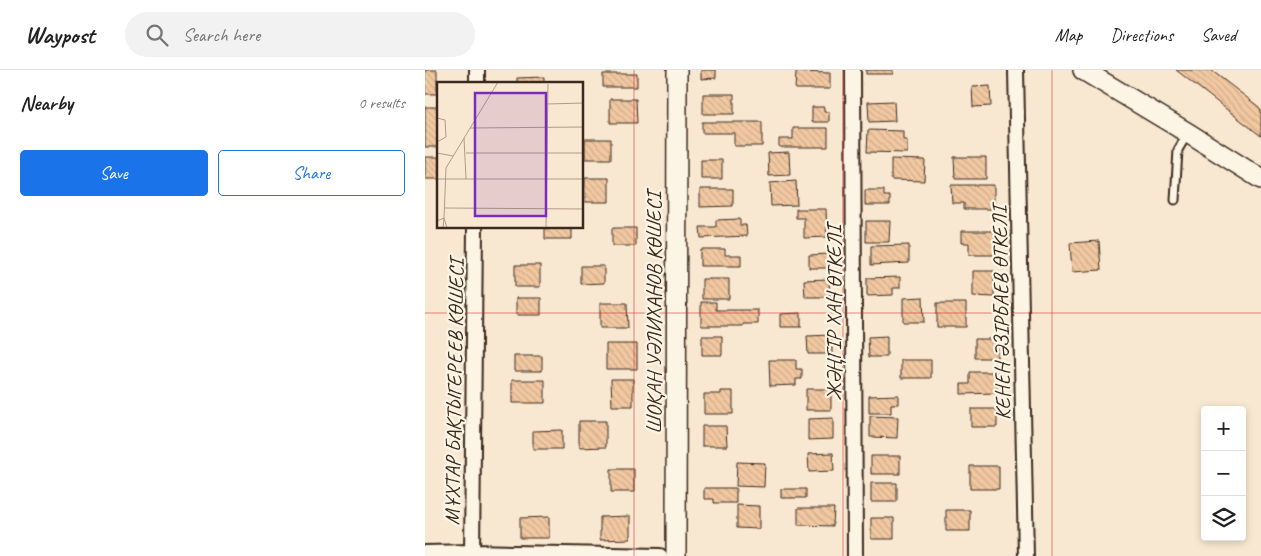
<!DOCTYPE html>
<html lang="en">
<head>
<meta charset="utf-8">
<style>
  body { margin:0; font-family:Caveat,sans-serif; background:#f2f2f2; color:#222 }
  .controls { position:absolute; right:15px; bottom:15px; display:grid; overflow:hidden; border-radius:5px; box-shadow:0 2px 8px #0003 }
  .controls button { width:45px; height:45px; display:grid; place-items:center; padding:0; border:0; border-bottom:1px solid #e0e0e0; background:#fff; color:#222; font:25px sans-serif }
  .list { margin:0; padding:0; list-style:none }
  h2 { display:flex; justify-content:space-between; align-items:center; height:65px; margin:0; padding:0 20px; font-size:21px }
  h2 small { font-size:16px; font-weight:400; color:#767676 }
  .actions { display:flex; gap:10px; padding:15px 20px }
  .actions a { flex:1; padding:11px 0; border:1px solid #1a73e8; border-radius:5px; text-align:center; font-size:18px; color:#1a73e8 }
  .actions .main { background:#1a73e8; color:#fff }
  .icon { flex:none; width:28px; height:28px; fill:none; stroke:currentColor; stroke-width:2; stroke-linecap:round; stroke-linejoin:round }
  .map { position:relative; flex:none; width:836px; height:486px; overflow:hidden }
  header { display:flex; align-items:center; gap:30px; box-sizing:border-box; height:70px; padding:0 25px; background:#fff; border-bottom:1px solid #e0e0e0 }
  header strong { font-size:24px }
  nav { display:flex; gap:28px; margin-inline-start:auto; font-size:18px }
  .search { width:350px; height:45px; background:#f2f2f2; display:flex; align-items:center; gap:12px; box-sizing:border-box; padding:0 18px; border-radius:28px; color:#767676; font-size:19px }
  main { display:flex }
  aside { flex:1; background:#fff }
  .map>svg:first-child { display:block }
  .building { fill:url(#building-back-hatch); stroke:#3b2a1e }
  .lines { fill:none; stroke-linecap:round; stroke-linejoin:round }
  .lane-casing { stroke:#3b2a1e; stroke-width:11 }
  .street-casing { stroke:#3b2a1e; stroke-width:18 }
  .secondary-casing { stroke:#3b2a1e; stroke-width:22 }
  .lane { stroke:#fcf5e5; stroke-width:7 }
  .street { stroke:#fcf5e5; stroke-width:14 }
  .secondary { stroke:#fcf5e5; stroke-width:19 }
  .grid { fill:none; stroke:#d62828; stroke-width:1; stroke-opacity:0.55 }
  .labels { text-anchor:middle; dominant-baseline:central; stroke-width:4.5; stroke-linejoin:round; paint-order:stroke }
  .street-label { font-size:21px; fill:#3b2a1e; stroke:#fcf5e5 }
  .inset-road { fill:none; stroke:#ad9c89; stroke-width:1 }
  .view { fill:#7b2cbf; fill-opacity:0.15; stroke:#7b2cbf; stroke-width:2.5 }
  .inset-edge { fill:none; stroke:#3b2a1e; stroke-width:2.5 }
</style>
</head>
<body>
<header>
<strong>Waypost</strong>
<div class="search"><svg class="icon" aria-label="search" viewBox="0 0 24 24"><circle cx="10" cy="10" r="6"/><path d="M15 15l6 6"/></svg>Search here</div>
<nav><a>Map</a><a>Directions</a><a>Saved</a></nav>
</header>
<main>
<aside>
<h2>Nearby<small>0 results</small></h2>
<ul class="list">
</ul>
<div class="actions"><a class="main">Save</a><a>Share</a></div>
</aside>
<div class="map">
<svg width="836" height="486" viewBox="0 0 836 486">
  <defs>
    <pattern id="building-back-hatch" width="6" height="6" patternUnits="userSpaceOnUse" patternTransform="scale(1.25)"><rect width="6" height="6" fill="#f1c8a1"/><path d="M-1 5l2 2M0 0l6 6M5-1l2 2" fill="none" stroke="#d0ac8a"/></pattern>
  </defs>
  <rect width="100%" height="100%" fill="#f9e8d1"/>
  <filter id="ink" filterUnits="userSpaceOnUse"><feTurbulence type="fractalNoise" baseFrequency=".02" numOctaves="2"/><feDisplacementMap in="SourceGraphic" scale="10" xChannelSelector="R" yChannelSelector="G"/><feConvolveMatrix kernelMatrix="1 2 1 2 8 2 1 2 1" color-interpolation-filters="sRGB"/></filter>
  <g filter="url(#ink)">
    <!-- building -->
    <path class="building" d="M0,0h12v24h-12z
      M276,0h15v8l-15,1z
      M441,0h27v4h-27z
      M751,0h35l48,37 2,3v26z
      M371,2l34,1v16h-35z
      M178,4h34v13h-34z
      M119,7v7h-27v-6z
      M565,16l1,20 -18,1 -1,-20z
      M278,24h31v20h-31z
      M185,29h26l1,24h-27z
      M469,31l1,20 -26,1 -1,-20z
      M0,37h13l1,40h-14z
      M387,37h12v5h5v10h-17z
      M277,52h60v24h-28v-13h-32z
      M368,58h35v19h-49v-8h14z
      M443,60l35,1v9h4v13l-40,-1z
      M160,69h26v20h-26z
      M364,82l1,23 -21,1 -1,-23z
      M0,87h14v22h-14z
      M529,87h32v22h-31z
      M466,89l34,1 -1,21 -33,-1z
      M276,90h21v19h-21z
      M160,108h24v24h-24z
      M371,111l1,24 -26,1 -1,-23z
      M526,115h43v24h-30v-6h-12z
      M275,119h33v17l-33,1z
      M440,120h19v6h6v9h-25z
      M371,139h30l1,28 -23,1v-20h-8z
      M315,149v6h6l1,11 -46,2 -1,-11h16v-7z
      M441,151h24l-1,21h-23z
      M120,158h27v11h-27z
      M187,158h24v18h-24z
      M536,161h34v24h-26v-12h-8z
      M674,171l2,29 -29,2 -2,-29z
      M484,175v18l-38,2v-19z
      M275,179h25v6h16v11h-41z
      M403,184v14h-19v-13z
      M90,195h25v22h-25z
      M156,196h23v17l-23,1z
      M548,201h21v26l-21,-1z
      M475,207v11h-7v7l-26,1v-18z
      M277,209h27v20h-27z
      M404,209l1,18h-25l-1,-17z
      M498,227l1,25h-21v-24z
      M91,228h25v17h-25z
      M276,232h15v8h42v14h-15v2h-42z
      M175,233h27l1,25h-28z
      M512,233h29v24h-29z
      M376,243v14h-21v-13z
      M407,265v19h-24l-1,-18z
      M277,266h20v19h-20z
      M462,266v21h-18l-1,-20z
      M550,269h22v19h-22z
      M181,274h31v25h-31z
      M89,286h28v15h-28z
      M344,290h27v9h6v10h-6v6l-26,1z
      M476,290h30v18h-30z
      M545,302h27v21l-36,1v-10h9z
      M186,309h22v27h-21z
      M87,310h33v23h-33z
      M381,319h25v21h-25z
      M296,321h12v23h-29v-20h17z
      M473,325v9h-7v9h-22v-17z
      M546,339h26v18h-26z
      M445,346l28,1 -1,21 -27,-1z
      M408,348v21l-25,1v-21z
      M154,351h27v26l-27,1z
      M277,356h24l1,20h-25z
      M137,360v19h-29v-18z
      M408,383l1,18 -25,1 -1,-18z
      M446,386h29v18h-29z
      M312,392l28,1 -1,24 -28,-1z
      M545,396h29v23h-29z
      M186,399h23v23h-23z
      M446,413h26v19h-26z
      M279,418h32v15h-22v-4h-10z
      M356,419h25v9h-25z
      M312,435l22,1v23l-22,-1z
      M373,438h36l-1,18 -35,-1z
      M521,440h24v21h-24z
      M205,446v23l-30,1v-23z
      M124,447v21h-29v-20z
      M446,448h23v21h-23z"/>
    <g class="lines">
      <defs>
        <path id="lane" d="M750,130l3,-50 10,-17"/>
        <path id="street" d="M428,0l2,486
          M591,0l10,486
          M52,14v-14
          M0,483l47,-1 188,4
          M47,486l3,-328"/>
        <path id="secondary" d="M658,0l105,63 73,46
          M251,486l1,-486"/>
      </defs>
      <!-- lane casing -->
      <use href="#lane" class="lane-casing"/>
      <!-- street casing -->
      <use href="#street" class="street-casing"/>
      <!-- secondary casing -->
      <use href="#secondary" class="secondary-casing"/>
      <!-- lane -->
      <use href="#lane" class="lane"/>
      <!-- street -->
      <use href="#street" class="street"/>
      <!-- secondary -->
      <use href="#secondary" class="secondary"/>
    </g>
  </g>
  <!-- grid -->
  <path class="grid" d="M209,0v486M418,0v486M627,0v486M0,243h836"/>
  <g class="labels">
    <!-- street labels -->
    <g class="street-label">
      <text transform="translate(229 243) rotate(-90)">ШОҚАН УӘЛИХАНОВ КӨШЕСІ</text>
      <text transform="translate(409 243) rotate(-90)">ЖӘҢГІР ХАН ӨТКЕЛІ</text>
      <text transform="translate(576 243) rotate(-91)">КЕНЕН ӘЗІРБАЕВ ӨТКЕЛІ</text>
      <text transform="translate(29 322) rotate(-89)">МҰХТАР БАҚТЫГЕРЕЕВ КӨШЕСІ</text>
    </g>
  </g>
  <!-- overview -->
  <g transform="translate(12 12)">
    <rect width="146" height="146" fill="#f9e8d1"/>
    <path class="inset-road" d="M110,22l37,-1M0,36l8,2 1,17 -9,5M33,46l114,-1M27,56l2,41M0,71l16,3M29,71h118M0,97h147M8,126l139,1M0,139l7,-3 -1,10M10,146l-3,-10 2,-50 52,-86M109,146l2,-144"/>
    <path class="view" d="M38,11h71v123h-71z"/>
    <rect width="146" height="146" class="inset-edge"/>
  </g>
</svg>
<div class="controls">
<button>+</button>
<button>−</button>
<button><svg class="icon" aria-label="layers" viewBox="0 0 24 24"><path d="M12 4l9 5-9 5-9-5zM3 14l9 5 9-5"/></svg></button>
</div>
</div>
</main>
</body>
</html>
